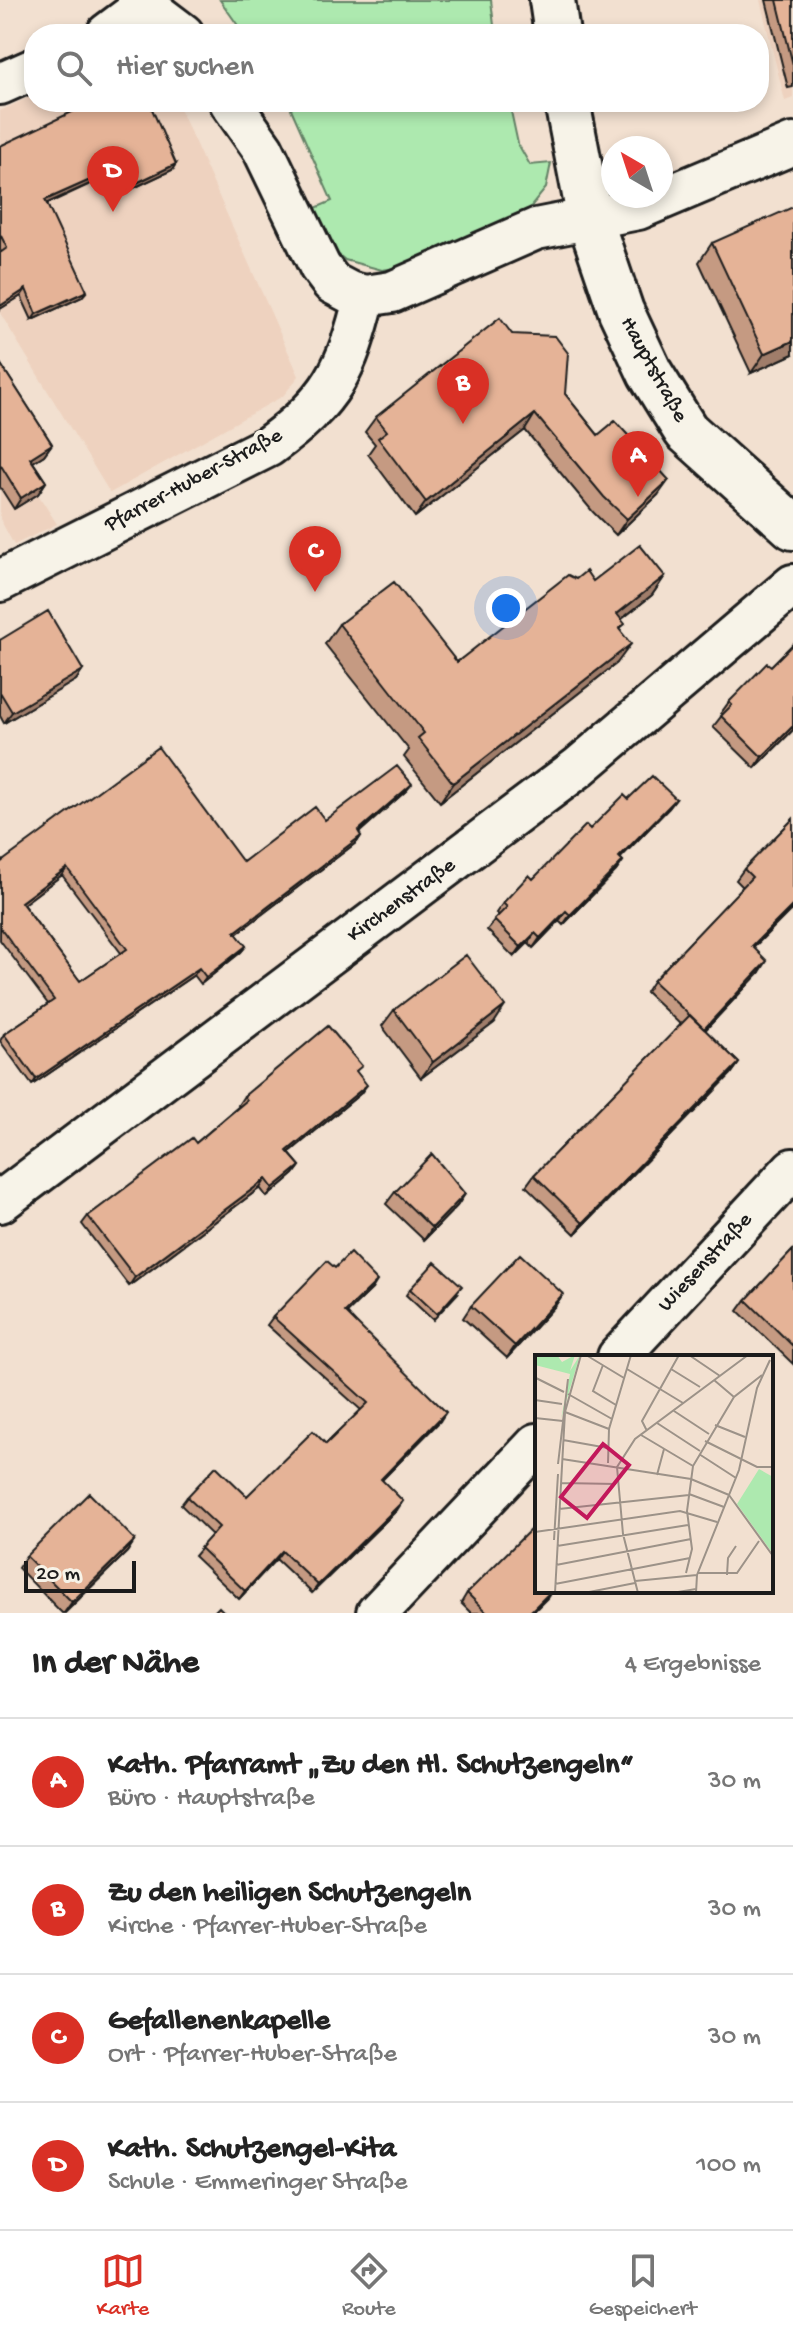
<!DOCTYPE html>
<html lang="de">
<head>
<meta charset="utf-8">
<style>
  body { margin:0; font-family:"Gochi Hand",sans-serif; background:#f6f6f6; color:#222 }
  .compass { position:absolute; left:601px; top:136px; width:72px; height:72px; border-radius:50%; background:#fff; box-shadow:0 4px 12px #0003; rotate:321deg }
  .scale { position:absolute; left:24px; bottom:20px; width:112px; box-sizing:border-box; padding-left:8px; border:4px solid #1c1c1c; border-top:0; font-size:22px; line-height:28px; white-space:nowrap; color:#1c1c1c; -webkit-text-stroke:6px #f7f3e8; paint-order:stroke }
  .you { position:absolute; left:506px; top:608px; width:28px; height:28px; margin:-20px; border:6px solid #fff; border-radius:50%; background:#1a73e8; box-shadow:0 0 0 12px #1a73e833 }
  .badge { display:grid; place-items:center; width:52px; height:52px; border-radius:50%; background:#d93025; color:#fff; font-size:26px; font-weight:700 }
  .pin { position:absolute; translate:-50% -66px; filter:drop-shadow(0 2px 4px #0008) }
  .pin::after { content:''; position:absolute; top:42px; width:28px; height:24px; background:inherit; clip-path:polygon(0 0,100% 0,50% 100%) }
  .list { margin:0; padding:0; list-style:none }
  h2 { display:flex; justify-content:space-between; align-items:center; height:104px; margin:0; padding:0 32px; font-size:34px }
  h2 small { font-size:26px; font-weight:400; color:#767676 }
  .list li { display:grid; grid-template-columns:52px 1fr auto; gap:24px; align-items:center; box-sizing:border-box; height:128px; padding:0 32px; border-top:2px solid #e0e0e0 }
  .list b { display:block; font-size:30px; white-space:nowrap }
  .list p { margin:0; font-size:26px; white-space:nowrap; color:#767676 }
  .list em { font-size:26px; font-style:normal; color:#767676 }
  .icon { flex:none; width:44px; height:44px; fill:none; stroke:currentColor; stroke-width:2; stroke-linecap:round; stroke-linejoin:round }
  .map { position:relative; flex:none; width:793px; height:1613px; overflow:hidden }
  .search { position:absolute; background:#fff; box-shadow:0 4px 12px #0003; left:24px; right:24px; top:24px; height:88px; display:flex; align-items:center; gap:20px; box-sizing:border-box; padding:0 28px; border-radius:32px; color:#767676; font-size:30px }
  .sheet { height:616px; background:#fff }
  nav { display:flex; justify-content:space-around; align-items:center; box-sizing:border-box; height:112px; border-top:2px solid #e0e0e0; background:#fff; font-size:22px; color:#767676 }
  nav a { display:grid; justify-items:center; gap:4px }
  nav .on { color:#d93025 }
  .map>svg:first-child { display:block }
  .built { fill:#eed2bf }
  .green { fill:#ade9af; stroke:#648266; stroke-width:2 }
  .lines { fill:none; stroke-linecap:round; stroke-linejoin:round }
  .street-casing { stroke:#1c1c1c; stroke-width:46 }
  .secondary-casing { stroke:#1c1c1c; stroke-width:50 }
  .street { stroke:#f7f3e8; stroke-width:40 }
  .secondary { stroke:#f7f3e8; stroke-width:44 }
  .wall { fill:#c59a82; stroke:#1c1c1c; stroke-width:2; fill-rule:evenodd }
  .shaded-wall { fill:#a07d6a; stroke:#1c1c1c; stroke-width:2 }
  .building { fill:#e5b397; stroke:#1c1c1c; stroke-width:2; fill-rule:evenodd }
  .labels { text-anchor:middle; dominant-baseline:central; stroke-width:8; stroke-linejoin:round; paint-order:stroke }
  .street-label { font-size:22px; fill:#1c1c1c; stroke:#f7f3e8 }
  .inset-road { fill:none; stroke:#9c9288; stroke-width:2 }
  .view { fill:#c2185b; fill-opacity:0.15; stroke:#c2185b; stroke-width:4 }
  .inset-edge { fill:none; stroke:#1c1c1c; stroke-width:4 }
</style>
</head>
<body>
<div class="map">
<svg width="793" height="1613" viewBox="0 0 793 1613">
  <rect width="100%" height="100%" fill="#f2e0d0"/>
  <filter id="ink" filterUnits="userSpaceOnUse"><feTurbulence type="fractalNoise" baseFrequency=".0125" numOctaves="2"/><feDisplacementMap in="SourceGraphic" scale="16" xChannelSelector="R" yChannelSelector="G"/><feConvolveMatrix kernelMatrix="1 2 1 2 8 2 1 2 1" color-interpolation-filters="sRGB"/></filter>
  <g filter="url(#ink)">
    <!-- built -->
    <path class="built" d="M760,0h33v98l-8,3z
      M34,95v7h143l122,274 -16,20 -173,97 -110,-180v-202z
      M23,471l34,53 -43,21 -14,-26v-33z"/>
    <!-- green -->
    <path class="green" d="M220,0h271l4,34h-251z
      M288,102h221l9,42 12,21 21,-2 -5,25 -17,21 -126,58 -21,3 -37,-10 -11,-9 -23,-41 21,-9z"/>
    <g class="lines">
      <defs>
        <path id="street" d="M138,0l45,34
          M107,34l36,-27
          M0,84l34,-15
          M230,102l33,47 57,118 12,16 17,9 16,4 27,-4 144,-63 102,-20 155,-65
          M0,581l269,-135c64,-47 77,-74 96,-150
          M0,1202l579,-435 214,-182
          M618,1357l175,-188
          M377,1613l160,-169"/>
        <path id="secondary" d="M552,0l5,34
          M567,102l23,118 31,91 29,62 36,58 107,96"/>
      </defs>
      <!-- street casing -->
      <use href="#street" class="street-casing"/>
      <!-- secondary casing -->
      <use href="#secondary" class="secondary-casing"/>
      <!-- street -->
      <use href="#street" class="street"/>
      <!-- secondary -->
      <use href="#secondary" class="secondary"/>
    </g>
    <!-- wall -->
    <path class="wall" d="M766,0h27v87l-5,1z
      M0,146l172,24 -49,23 -9,-20 -67,31 35,93 -50,23 -11,-24 -21,13v-56l1,-1 -1,-2z
      M712,243l81,111 -42,19 -52,-111z
      M512,334l53,60 33,41 60,60 -42,40 -23,-23 -68,-82 -110,87 -47,-63 7,-10 -10,-12 11,-15z
      M0,363l52,81 -8,11 -11,7 13,20 -8,12 -24,15 -14,-22z
      M665,576l-13,19 -30,24 -5,44 -177,139 -36,-45 5,-7 -84,-106 14,-20 118,38 119,-83 17,2z
      M0,640l83,30 -7,10 -72,43 -4,-7z
      M793,644v86l-38,38 -42,-41 10,-13 -2,-1 8,-11 42,-36z
      M407,790l-48,43 2,3 -4,6 -121,92 10,12 -5,6 -40,32 -7,-9 -162,110 -32,-44 4,-7 44,-30 -48,-64v-77l243,-1 82,-42zM62,875l59,78 -41,28 -57,-77z
      M628,799h48l-7,9 -49,50 3,3 -7,10 -53,54 -4,-4 -26,27 -5,-5 -14,14 -27,-27 12,-15 -3,-2 7,-10 30,-24 57,-50z
      M793,819v93l-2,-2 -38,38 7,24 -55,58 34,33 -8,11 -156,160 -49,-48 8,-11 147,-150 -35,-33 7,-11 90,-94 -7,-7 8,-11z
      M394,1010l100,13 -73,55 -39,-52z
      M357,1073l4,20 -72,60 11,13 -6,8 -27,23 -7,-9 -131,98 -47,-62 6,-8 108,-73 43,-37 -1,-1 6,-9z
      M395,1192l70,2 -8,12 -33,34 -38,-36z
      M793,1250v114l-55,-53 8,-11z
      M335,1268l37,21 -25,24 93,108 -58,59 15,30 -85,83 -36,-34 -37,40 -45,-43 18,-21 -31,-30 6,-8 60,-1 79,-52 35,-34 -94,-85 6,-8z
      M410,1289l48,4 -25,27 -27,-25z
      M563,1294l-8,12 -48,52 -44,-40 8,-12z
      M135,1540l-8,12 -62,61h-3l-44,-45 8,-12z
      M537,1591l10,7 -15,15h-61l-10,-10 6,-10z"/>
    <!-- shaded-wall -->
    <path class="shaded-wall" d="M176,164l-4,6 -49,23 5,-6z
      M119,167l-5,6 -73,33 4,-6z
      M26,289l-5,7 -21,13v-3z
      M87,291l-5,6 -50,23 4,-6z
      M793,341v13l-42,19 13,-19z
      M535,414l-10,16 -110,87 11,-15z
      M52,444l-8,11 -22,14 8,-11z
      M669,480l-11,15 -42,40 11,-16z
      M46,482l-8,12 -24,15 7,-11z
      M665,576l-13,19 -48,38 13,-19z
      M631,644l-14,19 -177,139 13,-19z
      M83,670l-7,10 -72,43 8,-11z
      M793,726v4l-38,38 7,-11z
      M412,784l-5,6 -54,47 5,-6z
      M676,799l-7,9 -57,59 7,-10z
      M361,836l-4,6 -127,97 5,-7z
      M623,861l-7,10 -53,54 7,-10z
      M67,868l-5,7 -45,34 4,-7z
      M793,905l-2,5 -47,47 8,-11z
      M566,911l-7,10 -26,27 7,-10z
      M535,933l-7,10 -14,14 7,-10z
      M246,946l-5,6 -40,32 5,-7z
      M767,961l-7,11 -64,68 8,-11z
      M199,968l-5,7 -162,110 4,-6z
      M505,1006l-11,17 -73,55 12,-16z
      M739,1063l-8,11 -156,160 8,-11z
      M367,1085l-6,8 -80,66 6,-8z
      M300,1166l-6,8 -27,23 6,-9z
      M266,1179l-6,9 -131,98 6,-9z
      M465,1194l-8,12 -33,34 8,-12z
      M377,1281l-5,8 -32,31 5,-8z
      M563,1294l-8,12 -48,52 8,-12z
      M446,1412l-6,9 -65,66 6,-8z
      M403,1501l-6,9 -85,83 6,-8z
      M135,1540l-8,12 -63,61 8,-11z
      M282,1551l-6,8 -37,40 6,-8z
      M552,1591l-5,7 -15,15h-3z"/>
    <!-- building -->
    <path class="building" d="M777,0h16v65z
      M93,102h56l27,62 -48,23 -9,-20 -74,33 42,91 -51,23 -10,-25 -26,17v-53l7,-5 -7,-14v-88z
      M793,207v134l-29,13 -52,-111z
      M500,318l12,16 43,2 13,17 -3,41 33,41 17,-14 54,59 -42,39 -23,-22 -69,-83 -109,88 -48,-64 9,-7 -11,-14z
      M0,363l52,81 -22,14 16,24 -25,16 -21,-34z
      M640,545l25,31 -48,38 8,10 -6,5 12,15 -178,139 -35,-45 6,-5 -85,-109 55,-42 63,80 111,-87 8,4 10,-8 7,10z
      M48,611l35,59 -71,42 -12,-20v-52z
      M793,644v82l-31,31 -41,-41 11,-11 -3,-3 38,-39 4,3z
      M158,747l85,115 72,-55 10,13 72,-54 15,18 -54,47 3,5 -126,96 11,14 -23,18 -17,13 -7,-9 -163,111 -32,-45 50,-34 -54,-73v-64zM67,868l60,81 -47,32 -59,-79z
      M652,776l24,23 -57,58 4,4 -53,54 -4,-4 -26,27 -5,-5 -14,14 -27,-27 13,-13 -4,-4 26,-28 4,4 53,-54 4,4 34,-34 4,4z
      M793,819v86l-41,41 15,15 -63,68 -51,-48 99,-104 -8,-8z
      M466,955l39,51 -72,56 -39,-52z
      M690,1015l49,48 -156,160 -49,-48z
      M328,1026l34,40 -6,5 11,14 -80,66 13,15 -27,22 -7,-9 -131,98 -47,-61 104,-78 4,5 51,-43 -3,-4z
      M432,1154l33,40 -33,34 -37,-36z
      M793,1250v96l-47,-46z
      M350,1253l27,28 -32,31 101,100 -65,67 22,22 -85,84 -36,-34 -37,40 -45,-43 19,-21 -32,-30 29,-31 31,30 66,-65 13,13 42,-41 -95,-86 54,-56 8,7z
      M520,1254l43,40 -48,52 -44,-40z
      M435,1262l27,24 -25,28 -27,-25z
      M89,1493l46,47 -63,62 -46,-46z
      M537,1523v46l-1,1 1,1v20h14l-22,22h-42l-20,-20z
      M219,1607l6,6h-12z"/>
  </g>
  <g class="labels">
    <!-- street labels -->
    <g class="street-label">
      <text transform="translate(653 370) rotate(61)">Hauptstraße</text>
      <text transform="translate(194 481) rotate(-28)">Pfarrer-Huber-Straße</text>
      <text transform="translate(402 901) rotate(-36)">Kirchenstraße</text>
      <text transform="translate(706 1263) rotate(-47)">Wiesenstraße</text>
    </g>
  </g>
  <!-- overview -->
  <g transform="translate(535 1355)">
    <rect width="238" height="238" fill="#f2e0d0"/>
    <path d="M0,0h22l5,7 13,-7 -5,16 10,-16 -19,64 9,-45 -35,-9zM224,114l14,8v77l-36,-50z" fill="#ade9af"/>
    <path class="inset-road" d="M51,0l38,23M154,0l31,21M68,10l-10,26 23,14M92,14l56,34M136,14l29,18M1,23l28,14M179,25l20,17M33,39l44,25M0,45l27,4M139,56l35,23M30,57l44,17M0,63l28,3M122,68l43,28M180,70l30,12M112,76l-5,-10 37,-66M106,80l52,31M28,85l45,8M170,86l52,26h16M164,99l37,24M27,104l129,20 38,16M73,108l1,-34 22,-74M23,109l10,-85M122,120l7,-26M26,128l55,1M154,139l35,13M194,140l44,61M24,154l130,-14M0,177l145,-21 37,11M19,185l4,-66M22,191l131,-21M21,210l135,-26M151,218l6,-24 -5,-38 6,-45 41,-69 28,-22M163,218h39l22,-32M192,220l1,-17 8,-12M100,226l62,-6M20,229l135,-26M20,238l10,-181 16,-57M49,238l51,-10M103,238l-15,-59 -6,-67 18,-28 113,-84M137,238l24,-4M161,238l1,-18 42,-105 18,-82 13,-28"/>
    <path class="view" d="M68,89l26,21 -42,53 -26,-21z"/>
    <rect width="238" height="238" class="inset-edge"/>
  </g>
</svg>
<svg class="compass" viewBox="-18 -18 36 36"><path d="M0-13l5 13h-10z" fill="#e53935"/><path d="M0 13l5-13h-10z" fill="#767676"/></svg>
<div class="scale">20 m</div>
<div class="you"></div>
<div class="pin badge" style="left:638px;top:497px">A</div>
<div class="pin badge" style="left:463px;top:424px">B</div>
<div class="pin badge" style="left:315px;top:592px">C</div>
<div class="pin badge" style="left:113px;top:212px">D</div>
<div class="search"><svg class="icon" aria-label="search" viewBox="0 0 24 24"><circle cx="10" cy="10" r="6"/><path d="M15 15l6 6"/></svg>Hier suchen</div>
</div>
<section class="sheet">
<h2>In der Nähe<small>4 Ergebnisse</small></h2>
<ul class="list">
<li><span class="badge">A</span><div><b>Kath. Pfarramt „Zu den Hl. Schutzengeln“</b><p>Büro · Hauptstraße</p></div><em>30 m</em></li>
<li><span class="badge">B</span><div><b>Zu den heiligen Schutzengeln</b><p>Kirche · Pfarrer-Huber-Straße</p></div><em>30 m</em></li>
<li><span class="badge">C</span><div><b>Gefallenenkapelle</b><p>Ort · Pfarrer-Huber-Straße</p></div><em>30 m</em></li>
<li><span class="badge">D</span><div><b>Kath. Schutzengel-Kita</b><p>Schule · Emmeringer Straße</p></div><em>100 m</em></li>
</ul>
</section>
<nav>
<a class="on"><svg class="icon" aria-label="map" viewBox="0 0 24 24"><path d="M3 6l6-2 6 2 6-2v14l-6 2-6-2-6 2zM9 4v14M15 6v14"/></svg>Karte</a>
<a><svg class="icon" aria-label="directions" viewBox="0 0 24 24"><path d="M12 3l9 9-9 9-9-9zM9 14v-3h6M13 9l2 2-2 2"/></svg>Route</a>
<a><svg class="icon" aria-label="saved" viewBox="0 0 24 24"><path d="M7 4h10v16l-5-4-5 4z"/></svg>Gespeichert</a>
</nav>
</body>
</html>
